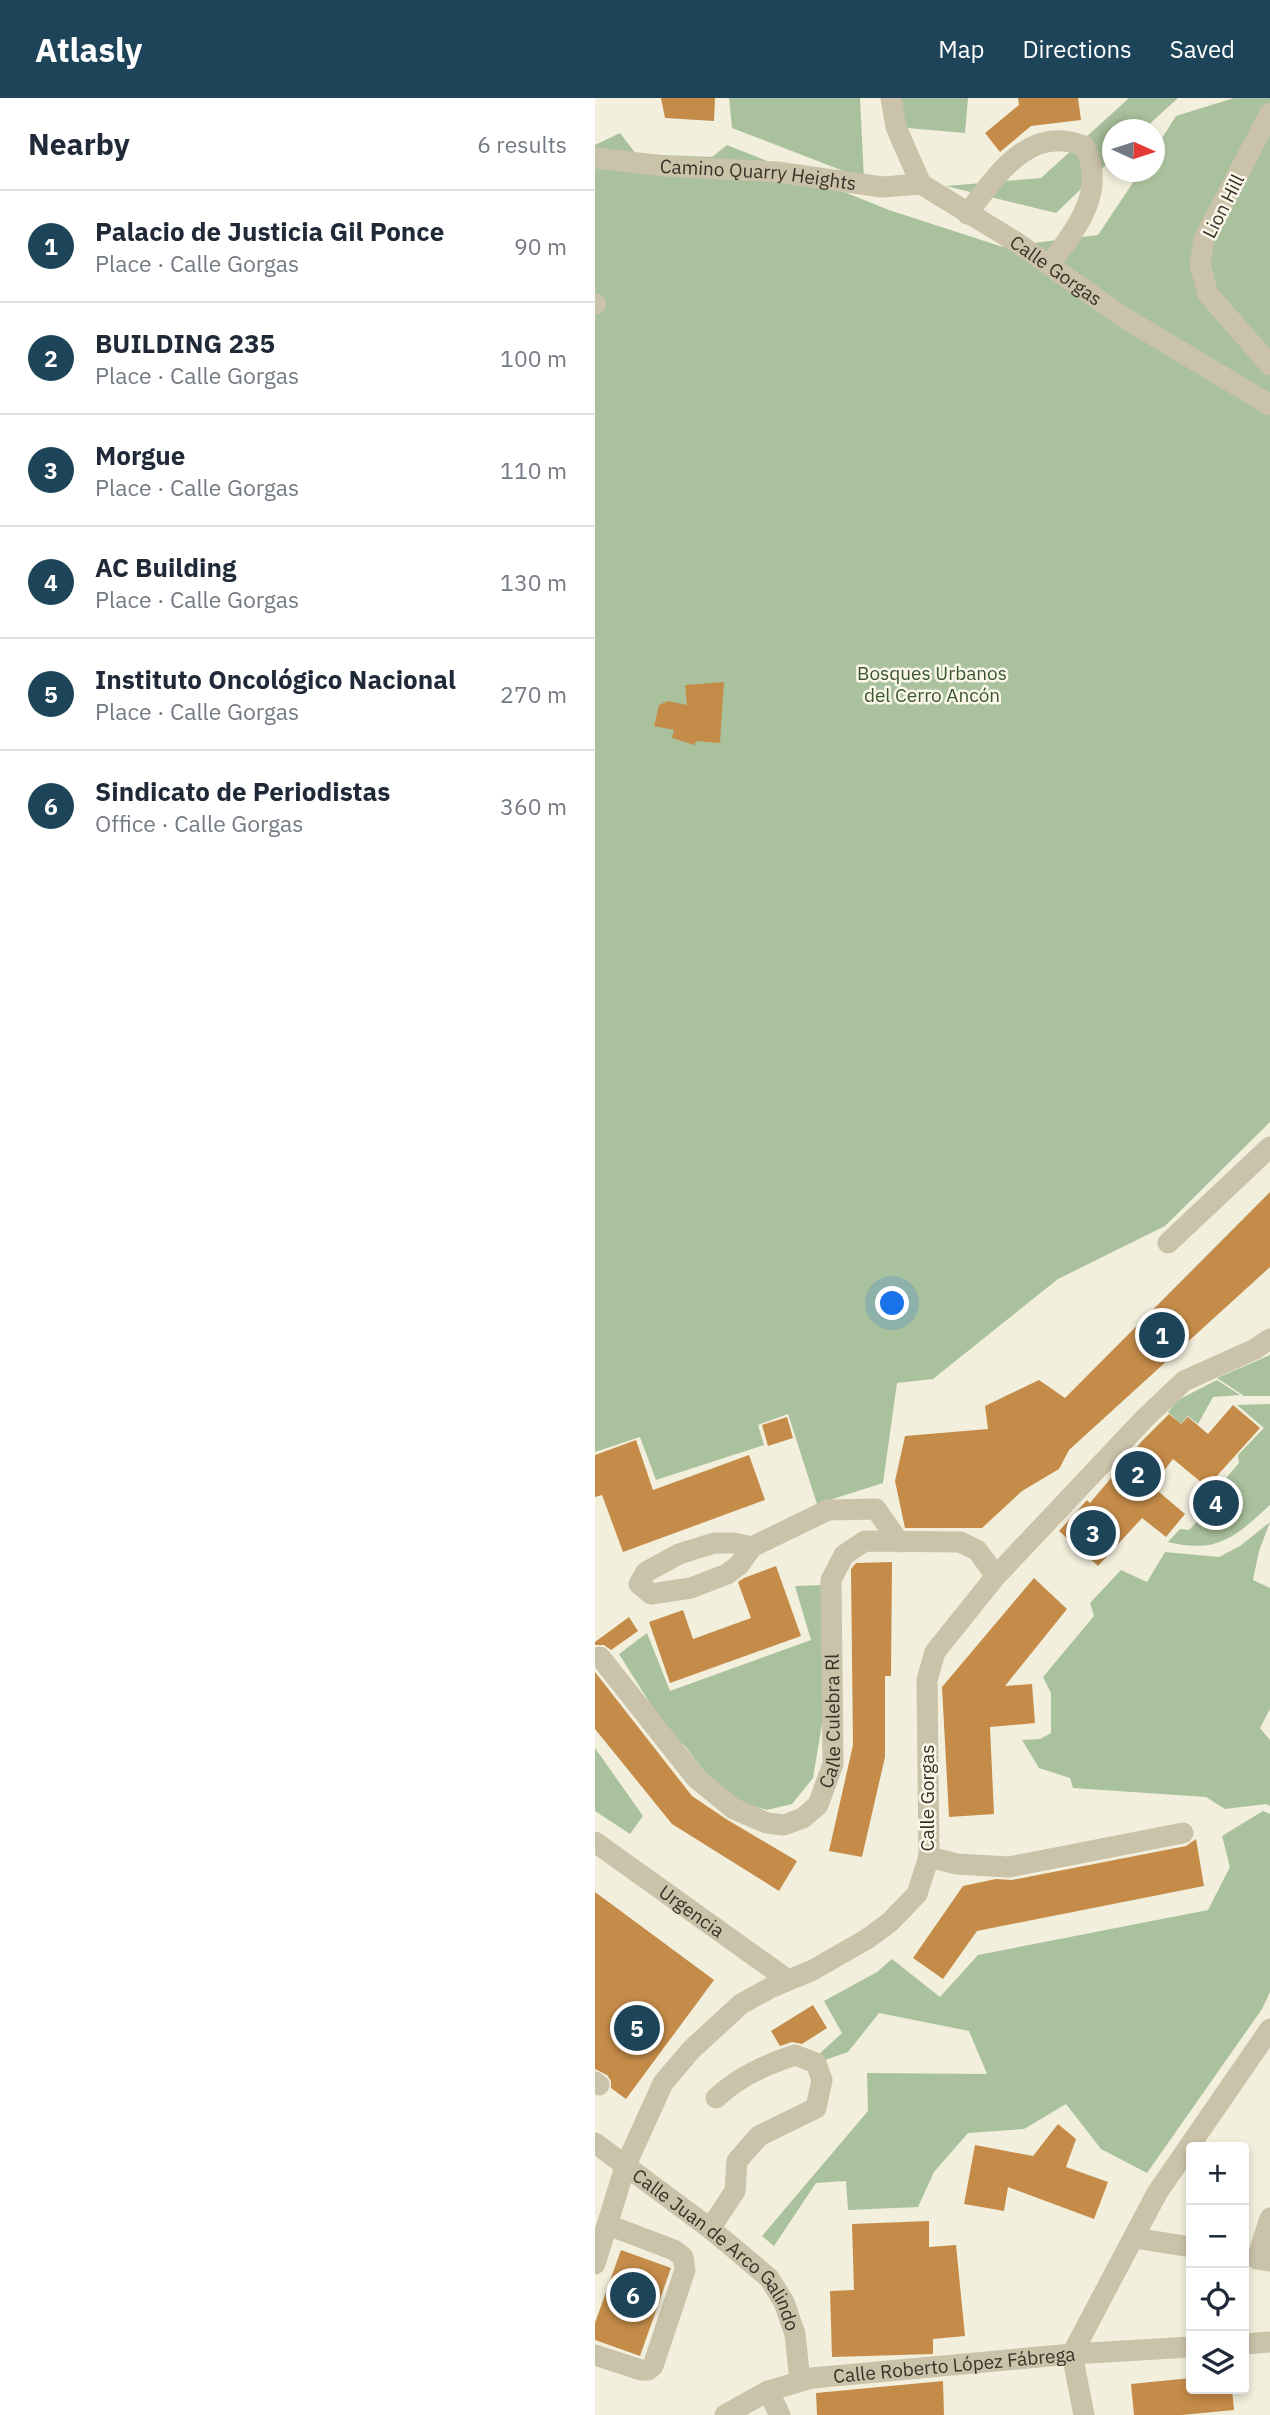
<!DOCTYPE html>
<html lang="en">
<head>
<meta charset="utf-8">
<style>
  body { margin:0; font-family:"IBM Plex Sans",sans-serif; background:#f2f2f3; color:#1f2937 }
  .controls { position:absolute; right:21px; bottom:21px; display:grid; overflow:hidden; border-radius:7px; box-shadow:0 4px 10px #0003 }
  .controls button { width:63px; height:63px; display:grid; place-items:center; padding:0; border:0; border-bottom:2px solid #e0e1e3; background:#fff; color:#1f2937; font:35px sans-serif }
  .compass { position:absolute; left:507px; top:21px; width:63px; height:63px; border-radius:50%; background:#fff; box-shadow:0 4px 10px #0003; rotate:93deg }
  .you { position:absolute; left:298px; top:1206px; width:24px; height:24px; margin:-18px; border:5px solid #fff; border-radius:50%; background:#1a73e8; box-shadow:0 0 0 10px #1a73e833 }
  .badge { display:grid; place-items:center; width:46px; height:46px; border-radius:50%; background:#1e4459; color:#fff; font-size:23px; font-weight:700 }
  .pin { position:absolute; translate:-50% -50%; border:4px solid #fff; box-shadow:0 2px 7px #0006 }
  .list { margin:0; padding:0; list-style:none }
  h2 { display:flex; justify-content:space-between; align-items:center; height:91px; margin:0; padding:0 28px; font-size:30px }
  h2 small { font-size:23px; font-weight:400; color:#747a83 }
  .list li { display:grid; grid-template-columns:46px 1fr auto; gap:21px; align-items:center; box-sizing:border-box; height:112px; padding:0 28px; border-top:2px solid #e0e1e3 }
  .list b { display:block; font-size:26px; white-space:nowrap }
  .list p { margin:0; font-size:23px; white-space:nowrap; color:#747a83 }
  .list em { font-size:23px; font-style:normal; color:#747a83 }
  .icon { flex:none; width:38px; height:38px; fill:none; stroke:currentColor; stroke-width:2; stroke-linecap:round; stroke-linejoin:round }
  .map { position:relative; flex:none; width:675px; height:2317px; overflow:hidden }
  header { display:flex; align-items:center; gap:42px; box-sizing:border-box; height:98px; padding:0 35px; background:#1e4459; color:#fff }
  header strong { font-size:33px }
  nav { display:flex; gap:38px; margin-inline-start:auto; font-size:24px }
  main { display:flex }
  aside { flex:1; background:#fff }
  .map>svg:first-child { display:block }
  .green { fill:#aac19d }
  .building { fill:#c58c49 }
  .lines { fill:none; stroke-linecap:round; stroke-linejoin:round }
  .minor { stroke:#cac2a9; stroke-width:21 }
  .labels { text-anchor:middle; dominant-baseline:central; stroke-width:5; stroke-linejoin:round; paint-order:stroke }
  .street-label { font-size:19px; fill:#383229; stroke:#faf7ea }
  .park-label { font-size:19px; fill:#3a562d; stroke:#faf7ea }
</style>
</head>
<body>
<header>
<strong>Atlasly</strong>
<nav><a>Map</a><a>Directions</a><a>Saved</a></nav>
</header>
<main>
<aside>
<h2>Nearby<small>6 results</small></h2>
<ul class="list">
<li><span class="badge">1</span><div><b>Palacio de Justicia Gil Ponce</b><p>Place · Calle Gorgas</p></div><em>90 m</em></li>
<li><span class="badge">2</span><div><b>BUILDING 235</b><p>Place · Calle Gorgas</p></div><em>100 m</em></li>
<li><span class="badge">3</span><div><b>Morgue</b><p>Place · Calle Gorgas</p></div><em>110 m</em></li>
<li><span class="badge">4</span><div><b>AC Building</b><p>Place · Calle Gorgas</p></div><em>130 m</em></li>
<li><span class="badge">5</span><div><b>Instituto Oncológico Nacional</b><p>Place · Calle Gorgas</p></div><em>270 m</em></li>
<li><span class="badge">6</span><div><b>Sindicato de Periodistas</b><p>Office · Calle Gorgas</p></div><em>360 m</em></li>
</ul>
</aside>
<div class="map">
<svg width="675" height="2317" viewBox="0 0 675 2317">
  <rect width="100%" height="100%" fill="#f2efdd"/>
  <!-- green -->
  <path class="green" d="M134,0h131l4,81 -132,-51z
    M305,0h68l-3,35 -69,-6z
    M534,0h49l-34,31 -32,1v29l-56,54 -110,-27 95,-8z
    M639,0h36v1024l-105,104 -107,53 -125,100 -36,4 -14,100 -66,21 -29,-90 -30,11 6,20 -108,35 -16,-43 -45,15v-1307l25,-12 16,21 76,3 15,-12 162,65 114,37 95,-12 42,-63h14l1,-23 21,-33z
    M675,1257v41h-26l-27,-18z
    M622,1282l23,15 -27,2 -15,27 -10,-8 -7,8 -13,-12 10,-12z
    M675,1306v101c-35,32 -52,49 -102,37l12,-13 9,1 13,-14 10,8 24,-27 -15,-13 18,-21 -1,-8 26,-27 -27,-23z
    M675,1424l-11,29 -6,29 17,8v121l-10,19 10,12v66l-4,-2 -41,5 -19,-12 -133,-9 -3,-10 -31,-10 -17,-28 18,-1 11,-6v-40l-8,-16 51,-61 -4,-13 31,-33 26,12 18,-30 54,5 21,-11z
    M229,1487v127l-11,66 -21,26 -25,6 -21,-6 -30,-17 -32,-42 -9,-2 -56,-89 28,-21 23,58 141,-51 -16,-54z
    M0,1650l48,68 -13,18 -35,-23z
    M668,1713l7,3v178l-8,17 -115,164 -46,-24 -35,-45 -42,25 -56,4 -34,39 -16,35 -70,3 -2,-29 -30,2 -42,63 -12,-10 106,-125 -1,-38 120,1 -18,-43 -90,-18 -31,39 -43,15 37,-34 -18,-32 53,-29 15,-13 48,38 38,-42 230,-45 22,-43 -8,-31z"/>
  <!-- building -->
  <path class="building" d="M66,0h54l-1,23 -49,-3z
    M423,0h60l3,22 -50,6 -31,26 -15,-19 34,-28z
    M129,584l-4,61 -24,-2 -1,4 -23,-7 2,-8 -20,-4 5,-21 9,-4 19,4 -2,-20z
    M675,1094v75l-201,183 -10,19 -37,22 -40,37h-77l-10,-47 10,-45 83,-7 -3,-23 54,-26 26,18z
    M638,1307l27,23 -53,59 -34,-28 -21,27 33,28 -19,23 -24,-19 -44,48 -39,-35 28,-31 3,3 52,-62 27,-27 12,10 7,-7 20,17z
    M192,1319l6,21 -25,8 -6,-21z
    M41,1342l17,50 96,-35 16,45 -142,52 -21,-57 -7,2v-42z
    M624,1387l14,12 -21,24 -13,-12z
    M297,1464l-1,114h-6v81l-23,100 -33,-6 24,-106 -2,-176 5,-6z
    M181,1468l25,70 -131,47 -21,-61 34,-12 10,29 58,-21 -13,-36 6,-4z
    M439,1480l33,31 -62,77 27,-2 3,39 -45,4 4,87 -45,3 -7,-130z
    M34,1519l9,14 -27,19 -7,-5h-9v-3z
    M0,1574l97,124 34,23 71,42 -18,30 -107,-67 -77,-95z
    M601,1741l8,47 -227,45 -34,48 -30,-21 50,-72 33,-7 16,1 174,-34z
    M0,1794l119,88 -88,119 -15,-11v-7l-4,-6 -12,-6z
    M218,1907l14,23 -25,16 -10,-2 -12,4 -9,-15z
    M463,2026l18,15 -10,28 42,15 -14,37 -86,-32 -4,24 -40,-7 11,-59 58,11z
    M334,2123v26l27,-2 9,91 -32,3v15l-101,3 -2,-66 24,-1 -2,-66z
    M26,2152l50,18 -31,88 -45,-16v-17z
    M596,2280v11h41l2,21 -52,5h-48l-3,-31z
    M348,2283l1,34h-127l-1,-22z"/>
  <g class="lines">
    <!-- minor -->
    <g class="minor">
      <path id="s1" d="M296,0l5,29 25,57 95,58 107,75 147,88"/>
      <path d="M675,15l-66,126 -4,25 8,30 62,71"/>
      <path id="s2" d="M0,60l69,8 113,6 105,15 39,-3"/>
      <path d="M372,116c30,-39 62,-90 117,-68 24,46 -9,83 -34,119"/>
      <path d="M0,206h1"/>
      <path d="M573,1145l102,-96"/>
      <path d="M157,1449l-18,-4h-20l-35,11 -33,18 -7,12 12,10 40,-6 36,-14 12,-9 13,-18 76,-37 48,-1 23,33"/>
      <path id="s3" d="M5,1559l96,121 38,31 33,14 17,2 19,-7 15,-13 15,-41 -2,-184 13,-25 21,-14 95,1 17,8 19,26"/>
      <path id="s4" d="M0,1744l193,138"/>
      <path d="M334,1759l28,7 52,3 174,-34"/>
      <path d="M0,1984l4,3"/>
      <path id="s5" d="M0,2045l117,87 57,48 15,24 11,32 5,47"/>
      <path d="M675,2120l-13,41 13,2"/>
      <path d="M117,2132l3,-9 20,-30 2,-30 22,-25 57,-28 6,-28 -6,-17 -21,-8c-30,10 -55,21 -79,43"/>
      <path d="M540,2140l56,9"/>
      <path d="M0,2166l30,-97 38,-84 28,-33 50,-46 29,-16 43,-18 54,-31 23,-17 27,-28 12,-37 -2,-177 8,-28 61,-76 149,-158 39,-37 71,-32 15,-10"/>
      <path d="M649,2246l26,-2"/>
      <path d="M0,2257l46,15h7l5,-4 32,-96 -2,-13 -9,-7 -66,-25"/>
      <path d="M173,2293l12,24"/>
      <path id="s6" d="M130,2317l43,-24 44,-13 260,-24 119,-7"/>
      <path d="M489,2317l-12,-61 85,-161 113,-164"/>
    </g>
  </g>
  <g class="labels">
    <!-- street labels -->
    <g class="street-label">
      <text stroke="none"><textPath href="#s2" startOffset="164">Camino Quarry Heights</textPath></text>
      <text transform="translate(628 108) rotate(-63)">Lion Hill</text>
      <text stroke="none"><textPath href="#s1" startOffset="252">Calle Gorgas</textPath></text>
      <text stroke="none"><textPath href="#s3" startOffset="383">Calle Culebra Rl</textPath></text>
      <text transform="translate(332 1700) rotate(-90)">Calle Gorgas</text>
      <text stroke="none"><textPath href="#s4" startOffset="119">Urgencia</textPath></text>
      <text stroke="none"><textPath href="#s5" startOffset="164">Calle Juan de Arco Galindo</textPath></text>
      <text stroke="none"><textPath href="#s6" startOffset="238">Calle Roberto López Fábrega</textPath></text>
    </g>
    <!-- park labels -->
    <g class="park-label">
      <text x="337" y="575">Bosques Urbanos<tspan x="337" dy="22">del Cerro Ancón</tspan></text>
    </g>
  </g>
</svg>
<div class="controls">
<button>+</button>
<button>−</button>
<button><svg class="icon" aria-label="locate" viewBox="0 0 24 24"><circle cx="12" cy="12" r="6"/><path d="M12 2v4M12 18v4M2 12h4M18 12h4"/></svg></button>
<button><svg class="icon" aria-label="layers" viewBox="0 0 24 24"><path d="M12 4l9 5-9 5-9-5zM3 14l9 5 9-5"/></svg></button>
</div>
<svg class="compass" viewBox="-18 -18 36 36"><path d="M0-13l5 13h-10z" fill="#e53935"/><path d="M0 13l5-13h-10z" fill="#747a83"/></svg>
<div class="you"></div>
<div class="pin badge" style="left:567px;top:1237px">1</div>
<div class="pin badge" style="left:543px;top:1376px">2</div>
<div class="pin badge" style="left:498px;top:1435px">3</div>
<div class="pin badge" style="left:621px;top:1405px">4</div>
<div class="pin badge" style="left:42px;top:1930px">5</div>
<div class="pin badge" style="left:38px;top:2197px">6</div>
</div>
</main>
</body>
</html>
